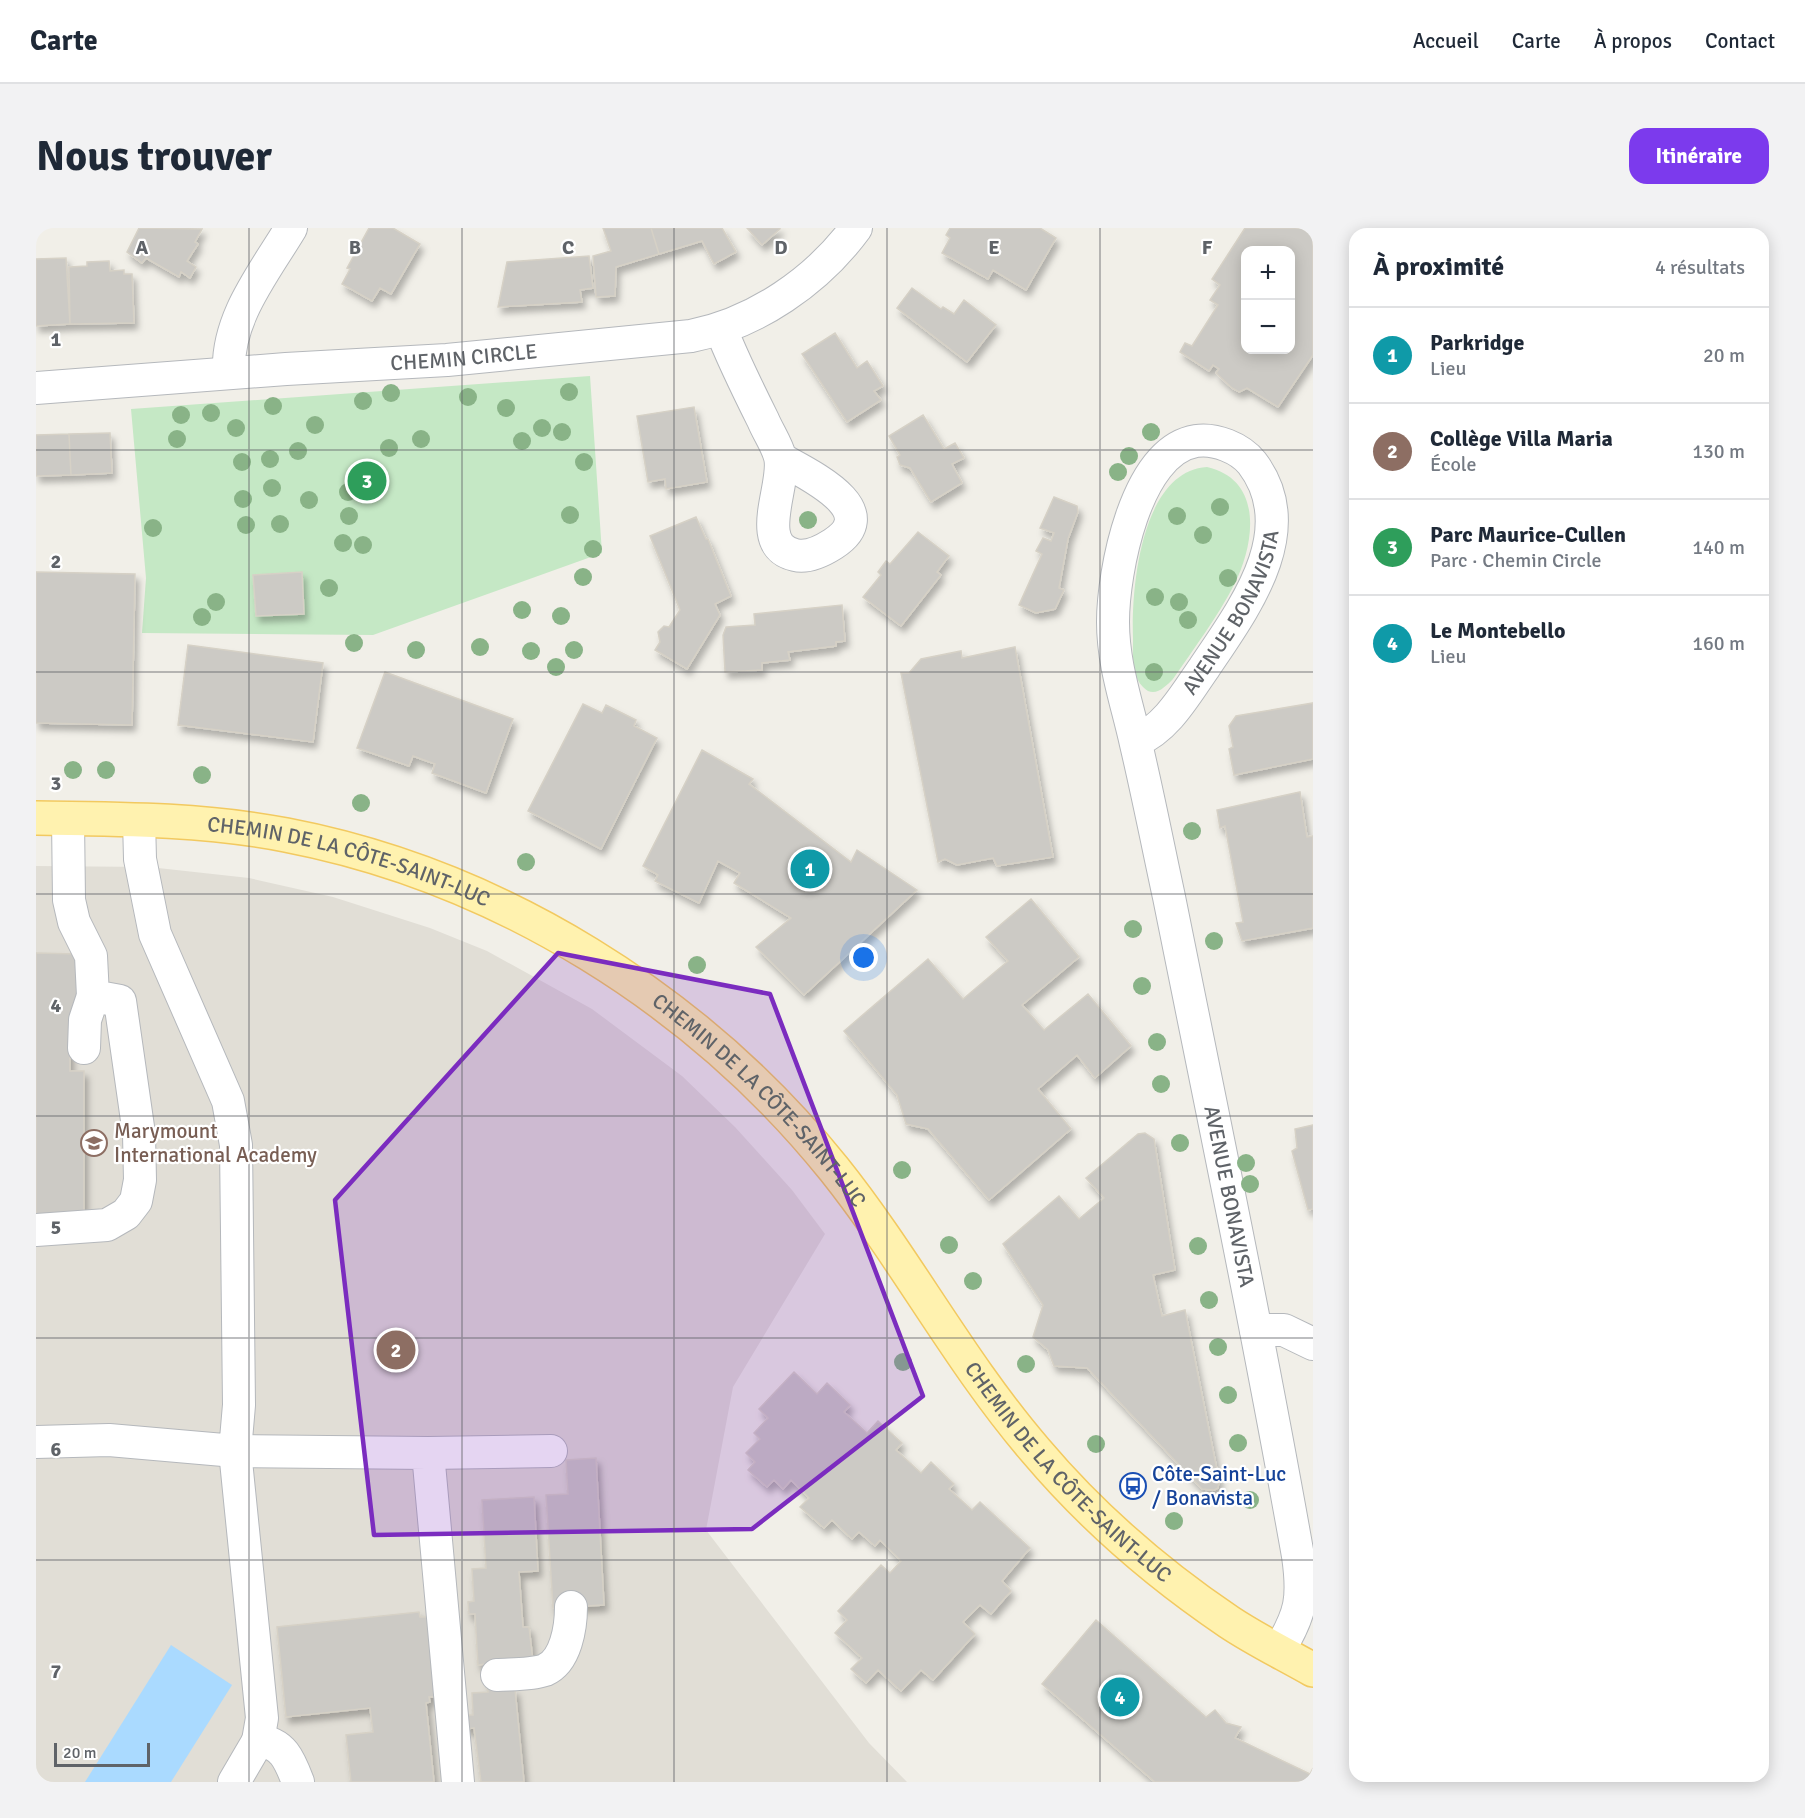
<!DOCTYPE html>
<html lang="fr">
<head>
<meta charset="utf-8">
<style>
  body { margin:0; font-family:Signika,sans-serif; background:#f2f2f3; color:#1f2937 }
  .controls { position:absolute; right:18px; top:18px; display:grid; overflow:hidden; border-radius:12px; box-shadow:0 3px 15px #0003 }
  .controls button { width:54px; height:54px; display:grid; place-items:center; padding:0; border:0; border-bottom:2px solid #e0e1e3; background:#fff; color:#1f2937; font:30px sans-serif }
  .scale { position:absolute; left:18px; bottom:15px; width:96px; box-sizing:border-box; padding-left:6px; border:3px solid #5f6368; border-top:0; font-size:16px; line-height:21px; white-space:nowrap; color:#5f6368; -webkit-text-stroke:4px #fff; paint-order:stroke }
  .you { position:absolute; left:828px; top:730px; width:21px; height:21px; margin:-15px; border:4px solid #fff; border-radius:50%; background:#1a73e8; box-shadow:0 0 0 9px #1a73e833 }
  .badge { display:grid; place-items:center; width:39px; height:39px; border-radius:50%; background:#7c3aed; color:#fff; font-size:20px; font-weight:700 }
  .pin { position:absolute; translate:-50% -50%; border:3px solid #fff; box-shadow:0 2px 6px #0006 }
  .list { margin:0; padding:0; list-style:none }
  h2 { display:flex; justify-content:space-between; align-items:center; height:78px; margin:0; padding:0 24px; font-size:26px }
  h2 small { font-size:20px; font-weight:400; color:#747a83 }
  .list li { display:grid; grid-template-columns:39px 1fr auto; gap:18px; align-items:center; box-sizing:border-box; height:96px; padding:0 24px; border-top:2px solid #e0e1e3 }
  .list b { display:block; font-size:22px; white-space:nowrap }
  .list p { margin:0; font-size:20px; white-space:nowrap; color:#747a83 }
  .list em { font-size:20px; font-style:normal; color:#747a83 }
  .map { position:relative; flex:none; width:1277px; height:1554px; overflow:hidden; border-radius:18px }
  header { display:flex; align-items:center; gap:36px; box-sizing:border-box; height:84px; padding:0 30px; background:#fff; border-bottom:2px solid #e0e1e3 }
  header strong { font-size:28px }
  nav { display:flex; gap:33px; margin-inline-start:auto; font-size:21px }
  .intro { display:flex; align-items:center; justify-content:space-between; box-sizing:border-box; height:144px; padding:0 36px }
  h1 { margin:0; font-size:42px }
  .button { padding:15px 27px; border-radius:18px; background:#7c3aed; color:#fff; font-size:21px; font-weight:700 }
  main { display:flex; gap:36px; padding:0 36px }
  aside { flex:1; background:#fff; border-radius:18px; box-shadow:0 3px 15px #0003 }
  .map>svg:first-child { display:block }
  .education { fill:#e1ded6 }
  .green { fill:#c5e8c5 }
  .water { fill:#aadaff }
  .building { fill:#cccac5; stroke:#d6d1c6; stroke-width:1.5; fill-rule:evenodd; filter:url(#shadow) }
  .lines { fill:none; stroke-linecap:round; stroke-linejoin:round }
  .minor-casing { stroke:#b5b8bc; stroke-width:34 }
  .major-casing { stroke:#f2c960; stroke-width:36 }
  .minor { stroke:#fff; stroke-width:32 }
  .major { stroke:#fff2af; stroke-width:33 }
  .tree { fill:#89b387 }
  .marked { fill:#7b2cbf; fill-opacity:0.2; stroke:#7b2cbf; stroke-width:4.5; stroke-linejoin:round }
  .grid { fill:none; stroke:#5f6368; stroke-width:1.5; stroke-opacity:0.55 }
  .labels { text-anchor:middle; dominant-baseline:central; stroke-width:4.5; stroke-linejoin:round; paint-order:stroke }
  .street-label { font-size:21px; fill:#5f6368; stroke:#fff }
  .education-label { font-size:21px; fill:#785e54; stroke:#fff; text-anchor:start }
  .transit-label { font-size:21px; fill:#164399; stroke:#fff; text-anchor:start }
  .grid-label { font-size:20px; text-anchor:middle; font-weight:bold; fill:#5f6368; stroke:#fff; stroke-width:4.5; stroke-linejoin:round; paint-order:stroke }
</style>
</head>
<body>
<header>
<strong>Carte</strong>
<nav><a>Accueil</a><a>Carte</a><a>À propos</a><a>Contact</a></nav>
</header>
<div class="intro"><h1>Nous trouver</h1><a class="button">Itinéraire</a></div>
<main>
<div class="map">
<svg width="1277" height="1554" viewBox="0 0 1277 1554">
  <defs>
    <filter id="shadow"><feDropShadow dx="3.5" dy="6" stdDeviation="3" flood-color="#0004"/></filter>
  </defs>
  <rect width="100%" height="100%" fill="#f1efe8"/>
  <!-- education -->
  <path class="education" d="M0,638l113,1 100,11 84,19 97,31 57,23 105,58 90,67 53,51 57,63 33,44 -92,153 -27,143 163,213 38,39h-871z"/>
  <!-- green -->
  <path class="green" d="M554,148l12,177 -229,82 -231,-2 4,-55 -15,-169z
    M1171,239c57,13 48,77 27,118 -17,33 -40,63 -61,94 -8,8 -19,20 -30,8 -12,-12 -10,-33 -10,-49 -2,-49 8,-167 74,-171z"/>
  <!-- water -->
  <path class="water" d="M135,1417l61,40 -61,97h-86z"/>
  <!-- building -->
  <path class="building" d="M103,0l63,1 -7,13 3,2 -11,17 9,6 -6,11 -9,-6 -2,5 -33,-19 -4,5 -15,-11z
    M333,0h24l27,16 -29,50 -11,-6 -8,13 -30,-17 8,-15 -3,-1z
    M567,0h48l8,26 -43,13 -1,29 -19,1 -3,-41 18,-5z
    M615,0h71l14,24 -22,12 -12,-23 -43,13z
    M711,0h33v1l-18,16z
    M914,0h90l16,10 -30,52 -33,-20 -5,9 -46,-26 8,-15 -4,-3z
    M1209,0h68v127l-35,52 -31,-19 -8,4 -7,-4 -16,-15 3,-4 -6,-4 -4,6 -29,-19 5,-9 7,3 26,-41 -8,-5 10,-15 -8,-6zM1210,22h44v100h-44z
    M553,28l4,32 -13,2 2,12 -84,5 9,-45z
    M30,30l4,66 -34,2v-67z
    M73,33l1,10 14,-1v4h8l2,49 -64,1 -1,-57 18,-1v-4z
    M876,60l29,21 2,-2 11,7 10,-14 32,25 -29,37 -70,-54z
    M799,105l22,35 10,-7 16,25 -9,5 7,9 -34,22 -45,-68z
    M658,179l13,75 -41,7 -1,-10 -17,3 -11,-66z
    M887,187l21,34 11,-6 9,15 -12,6 10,19 -31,19 -21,-34 -10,-3 -3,-8 3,-2 -11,-19z
    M74,205l2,40 -41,2 -2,-41z
    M33,206l2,41 -35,1v-41z
    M1018,269l23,9 1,6 -10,27 -9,49 5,2 -9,19 -19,4 -17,-8 23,-51 -6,-3 7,-13 8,3 3,-8 -14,-5z
    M660,289l10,22h2l23,57 -16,8 5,11 -33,54 -32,-19 5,-8 -2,-10 6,-6 5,1 11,-17 -30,-74z
    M882,304l31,24 -12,16 4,3 -40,51 -38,-29 18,-22 -3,-3 8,-11 4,3z
    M0,344l99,2 -3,151 -96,-2z
    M266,344l2,42 -48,2 -3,-41z
    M806,377l3,36 -9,1v4l-48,6 2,8 -28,3v7l-37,2 -2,-37 3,-8 29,-2 -1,-11z
    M152,417l135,18 -10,79 -135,-17z
    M979,419l38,210 -56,9 -4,-8 -36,7 -12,-6 -7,3 -37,-189h8l12,-14 40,-8 1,7z
    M349,444l128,47 -27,74 -54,-20 3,-9 -22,-8 -4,10 -52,-18z
    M1277,475v56l-79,16 -5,-26 4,-2 -4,-21 7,-10z
    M547,476l19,9 4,-8 30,15 -2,6 23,12 -56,111 -73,-38z
    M666,522l51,29 -4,5 102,78 6,-12 60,40 -113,105 -48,-48 35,-29 -57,-35 6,-10 -22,-12 -19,42 -44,-22 3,-6 -15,-9z
    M1264,564l7,45 6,-1v92l-71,13 -6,-18 7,-1 -18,-96 -5,2 -3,-18z
    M995,671l48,58 -57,48 22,25 44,-36 43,52 -36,32 -18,-23 -39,34 33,40 -82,71 -61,-71 -22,-5 -9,-29 -53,-64 84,-72 35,40 45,-38 -22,-24z
    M0,725l42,1v68h-8v49h14v148h-48z
    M1277,897v84l-5,1 -16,-59 5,-3 -2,-19z
    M1109,905l9,6 21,131 -22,5 9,41 23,-6 34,170 -1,8 -4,2 -12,-1 -115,-121 -33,-2 -6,-16 -15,-13 10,-32 -40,-61 56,-48 20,23 25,-21 -18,-20 52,-44z
    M758,1144l23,22 10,-11 23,22 -6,7 23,21 11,-12 24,22 -6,7 25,23 10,-11 23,22 -5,5 23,21 8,-8 50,46 -28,33 9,10 -20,23 -11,-9 -17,17 12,12 -42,46 -12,-10 -20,21 -23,-21 -12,13 -15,-14 11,-11 -27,-25 12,-13 -9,-9 43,-46 9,8 11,-12 -21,-21 -5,6 -16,-14 -7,7 -20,-19 -8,8 -24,-21 9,-9 -18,-18 -8,9 -9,-9 -7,7 -19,-17 7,-8 -9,-9 14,-14 -6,-6 14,-15 -9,-9z
    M560,1230l8,147 -51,3 -7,-113 22,-1 -2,-34z
    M498,1269l4,74 -19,1 4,55h6l4,34 -37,3 3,27 16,-2 9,93h-43l-7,-54 -9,1 -1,-14h9l-1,-22 16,-1 -3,-28 -7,1 -3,-51h-6l-1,-12 6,-1 -2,-32 14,-1 -4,-68z
    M383,1384l1,5h7l8,80h-6l1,5 -4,1 8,79h-83l-5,-47 27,-3 -3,-24 -84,9 -9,-90z
    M1060,1392l110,97 9,-7 11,13 15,4 -6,11 75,36 3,-6v14h-158l-113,-98z"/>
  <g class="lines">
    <defs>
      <g id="minor">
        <path d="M685,101c12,31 27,61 42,91 5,12 14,25 17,37 7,27 -28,88 15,98 12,3 27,-4 38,-11 53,-34 -26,-70 -52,-85"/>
        <path d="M193,145c-3,-54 35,-100 62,-145"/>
        <path id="s1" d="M0,160l250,-19 161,-9 244,-24c65,-13 126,-55 165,-108"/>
        <path id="s2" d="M1100,513c31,-13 49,-46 68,-73 38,-57 100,-137 48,-205 -12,-15 -37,-25 -56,-22 -61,10 -83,132 -83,181 0,43 14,81 23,122 12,51 22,102 33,153 44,219 90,439 129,659 6,42 3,58 -19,94"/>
        <path d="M48,820l1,-28 8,-24"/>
        <path d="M0,1002l71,-5 19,-11 10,-13 4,-21 -1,-46 -19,-133 -27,-5 -2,-40 -17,-34 -5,-22 -1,-81"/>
        <path d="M1220,1102h28l29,14"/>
        <path d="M0,1214l73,-2 126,11 4,-46 -3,-260 -8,-44 -73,-167 -15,-75 -1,-39"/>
        <path d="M392,1225l123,-2"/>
        <path d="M461,1447c15,-1 34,0 48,-5 21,-9 26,-43 26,-63"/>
        <path d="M222,1513l4,-23 -27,-267 193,2 30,329"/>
        <path d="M198,1554l24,-41c25,1 32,20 40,41"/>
      </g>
      <g id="major">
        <path id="s3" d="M0,590c83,1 168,1 250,17 213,41 412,165 548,334 72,90 126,194 202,282 55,65 122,123 193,171 27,18 56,32 84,48"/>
      </g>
    </defs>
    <!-- minor casing -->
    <use href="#minor" class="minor-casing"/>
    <!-- major casing -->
    <use href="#major" class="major-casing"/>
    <!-- minor -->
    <use href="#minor" class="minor"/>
    <!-- major -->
    <use href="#major" class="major"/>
  </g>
  <!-- trees -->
  <g class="tree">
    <circle cx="533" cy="164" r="9"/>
    <circle cx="355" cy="165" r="9"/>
    <circle cx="432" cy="169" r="9"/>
    <circle cx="327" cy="173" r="9"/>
    <circle cx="237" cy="178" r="9"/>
    <circle cx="470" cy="180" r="9"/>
    <circle cx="175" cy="185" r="9"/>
    <circle cx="145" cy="187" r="9"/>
    <circle cx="279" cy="197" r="9"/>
    <circle cx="200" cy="200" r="9"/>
    <circle cx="506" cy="200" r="9"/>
    <circle cx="526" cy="204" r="9"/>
    <circle cx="1115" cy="204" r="9"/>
    <circle cx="141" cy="211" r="9"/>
    <circle cx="385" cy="211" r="9"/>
    <circle cx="486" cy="213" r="9"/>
    <circle cx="353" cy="220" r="9"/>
    <circle cx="262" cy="223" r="9"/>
    <circle cx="1093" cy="228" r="9"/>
    <circle cx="234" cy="231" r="9"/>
    <circle cx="206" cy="234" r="9"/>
    <circle cx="548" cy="234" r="9"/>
    <circle cx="1082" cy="244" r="9"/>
    <circle cx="341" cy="255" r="9"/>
    <circle cx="236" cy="260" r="9"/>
    <circle cx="312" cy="264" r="9"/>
    <circle cx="207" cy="271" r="9"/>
    <circle cx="273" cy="272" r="9"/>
    <circle cx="1184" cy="279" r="9"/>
    <circle cx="534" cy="287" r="9"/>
    <circle cx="313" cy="288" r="9"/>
    <circle cx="1141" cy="288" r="9"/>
    <circle cx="772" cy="292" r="9"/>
    <circle cx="244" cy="296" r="9"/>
    <circle cx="210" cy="297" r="9"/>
    <circle cx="117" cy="300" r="9"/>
    <circle cx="1167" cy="307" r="9"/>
    <circle cx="307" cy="315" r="9"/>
    <circle cx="327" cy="317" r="9"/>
    <circle cx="557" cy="321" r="9"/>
    <circle cx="547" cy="349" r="9"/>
    <circle cx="1192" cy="350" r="9"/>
    <circle cx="293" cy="360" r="9"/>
    <circle cx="1119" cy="369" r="9"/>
    <circle cx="180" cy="374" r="9"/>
    <circle cx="1143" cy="374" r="9"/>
    <circle cx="486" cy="382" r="9"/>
    <circle cx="525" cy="388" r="9"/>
    <circle cx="166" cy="389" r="9"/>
    <circle cx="1152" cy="392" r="9"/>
    <circle cx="318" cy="415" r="9"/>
    <circle cx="444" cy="419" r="9"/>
    <circle cx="380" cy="422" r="9"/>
    <circle cx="538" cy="422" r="9"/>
    <circle cx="495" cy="423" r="9"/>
    <circle cx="520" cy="439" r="9"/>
    <circle cx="1118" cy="444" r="9"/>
    <circle cx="37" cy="542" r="9"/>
    <circle cx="70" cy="542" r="9"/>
    <circle cx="166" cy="547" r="9"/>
    <circle cx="325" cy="575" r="9"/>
    <circle cx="1156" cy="603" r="9"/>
    <circle cx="490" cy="634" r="9"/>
    <circle cx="1097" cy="701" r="9"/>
    <circle cx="1178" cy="713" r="9"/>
    <circle cx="661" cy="737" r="9"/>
    <circle cx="1106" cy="758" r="9"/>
    <circle cx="1121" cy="814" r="9"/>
    <circle cx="1125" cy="856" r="9"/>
    <circle cx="1144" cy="915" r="9"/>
    <circle cx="1210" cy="935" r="9"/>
    <circle cx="866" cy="942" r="9"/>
    <circle cx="1214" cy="956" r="9"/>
    <circle cx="913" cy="1017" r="9"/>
    <circle cx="1162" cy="1018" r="9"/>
    <circle cx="937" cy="1053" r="9"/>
    <circle cx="1173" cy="1072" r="9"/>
    <circle cx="1182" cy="1119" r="9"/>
    <circle cx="867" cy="1134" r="9"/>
    <circle cx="990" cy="1136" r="9"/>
    <circle cx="1192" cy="1167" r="9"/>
    <circle cx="1202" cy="1215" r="9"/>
    <circle cx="1060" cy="1216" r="9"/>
    <circle cx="1214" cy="1272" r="9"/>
    <circle cx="1138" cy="1293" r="9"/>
  </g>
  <!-- marked area -->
  <path class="marked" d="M522,725l212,41 153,402 -171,133 -378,6 -39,-335z"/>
  <!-- grid -->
  <path class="grid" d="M213,0v1554M426,0v1554M638,0v1554M851,0v1554M1064,0v1554M0,222h1277M0,444h1277M0,666h1277M0,888h1277M0,1110h1277M0,1332h1277"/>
  <!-- icons -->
  <defs>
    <symbol id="school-ring" viewBox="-11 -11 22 22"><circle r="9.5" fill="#fff" stroke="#8d6e63" stroke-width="1.5"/><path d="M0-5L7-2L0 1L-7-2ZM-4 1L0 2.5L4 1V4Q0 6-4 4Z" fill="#8d6e63"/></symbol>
    <symbol id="bus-ring" viewBox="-11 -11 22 22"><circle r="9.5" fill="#fff" stroke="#1a4fb4" stroke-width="1.5"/><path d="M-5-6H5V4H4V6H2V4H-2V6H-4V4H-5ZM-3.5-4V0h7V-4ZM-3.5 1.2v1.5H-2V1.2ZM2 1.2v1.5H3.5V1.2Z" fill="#1a4fb4"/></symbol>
  </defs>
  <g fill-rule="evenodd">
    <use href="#school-ring" x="43" y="900" width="30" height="30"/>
    <use href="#bus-ring" x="1082" y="1243" width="30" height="30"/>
  </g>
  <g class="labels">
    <!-- street labels -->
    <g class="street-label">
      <text stroke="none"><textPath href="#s1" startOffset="429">CHEMIN CIRCLE</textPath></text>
      <text stroke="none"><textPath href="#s2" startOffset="164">AVENUE BONAVISTA</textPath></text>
      <text stroke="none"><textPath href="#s3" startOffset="318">CHEMIN DE LA CÔTE-SAINT-LUC</textPath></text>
      <text stroke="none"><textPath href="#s3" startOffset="804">CHEMIN DE LA CÔTE-SAINT-LUC</textPath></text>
      <text stroke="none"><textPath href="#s2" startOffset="1188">AVENUE BONAVISTA</textPath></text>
      <text stroke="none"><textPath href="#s3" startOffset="1290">CHEMIN DE LA CÔTE-SAINT-LUC</textPath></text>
    </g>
    <!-- education labels -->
    <g class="education-label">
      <text x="78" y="903">Marymount<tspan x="78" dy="24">International Academy</tspan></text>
    </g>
    <!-- transit labels -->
    <g class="transit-label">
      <text x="1116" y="1246">Côte-Saint-Luc<tspan x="1116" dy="24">/ Bonavista</tspan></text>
    </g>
  </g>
  <g class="grid-label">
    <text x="106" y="26">A</text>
    <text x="319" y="26">B</text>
    <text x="532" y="26">C</text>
    <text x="745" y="26">D</text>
    <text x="958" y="26">E</text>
    <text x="1171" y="26">F</text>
    <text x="20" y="118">1</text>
    <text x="20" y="340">2</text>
    <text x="20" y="562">3</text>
    <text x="20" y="784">4</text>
    <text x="20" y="1006">5</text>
    <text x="20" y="1228">6</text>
    <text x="20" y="1450">7</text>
  </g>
</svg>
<div class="controls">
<button>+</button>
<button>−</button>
</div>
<div class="scale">20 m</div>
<div class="you"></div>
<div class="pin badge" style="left:774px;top:641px;background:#0f9aa8">1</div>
<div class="pin badge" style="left:360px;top:1122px;background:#8d6e63">2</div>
<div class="pin badge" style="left:331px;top:253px;background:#2e9e5b">3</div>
<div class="pin badge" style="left:1084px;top:1469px;background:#0f9aa8">4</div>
</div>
<aside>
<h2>À proximité<small>4 résultats</small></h2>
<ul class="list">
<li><span class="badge" style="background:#0f9aa8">1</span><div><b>Parkridge</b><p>Lieu</p></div><em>20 m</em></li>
<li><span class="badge" style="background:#8d6e63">2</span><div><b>Collège Villa Maria</b><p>École</p></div><em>130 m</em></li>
<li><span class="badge" style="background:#2e9e5b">3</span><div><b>Parc Maurice-Cullen</b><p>Parc · Chemin Circle</p></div><em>140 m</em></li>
<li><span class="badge" style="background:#0f9aa8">4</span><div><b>Le Montebello</b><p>Lieu</p></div><em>160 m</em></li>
</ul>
</aside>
</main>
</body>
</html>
